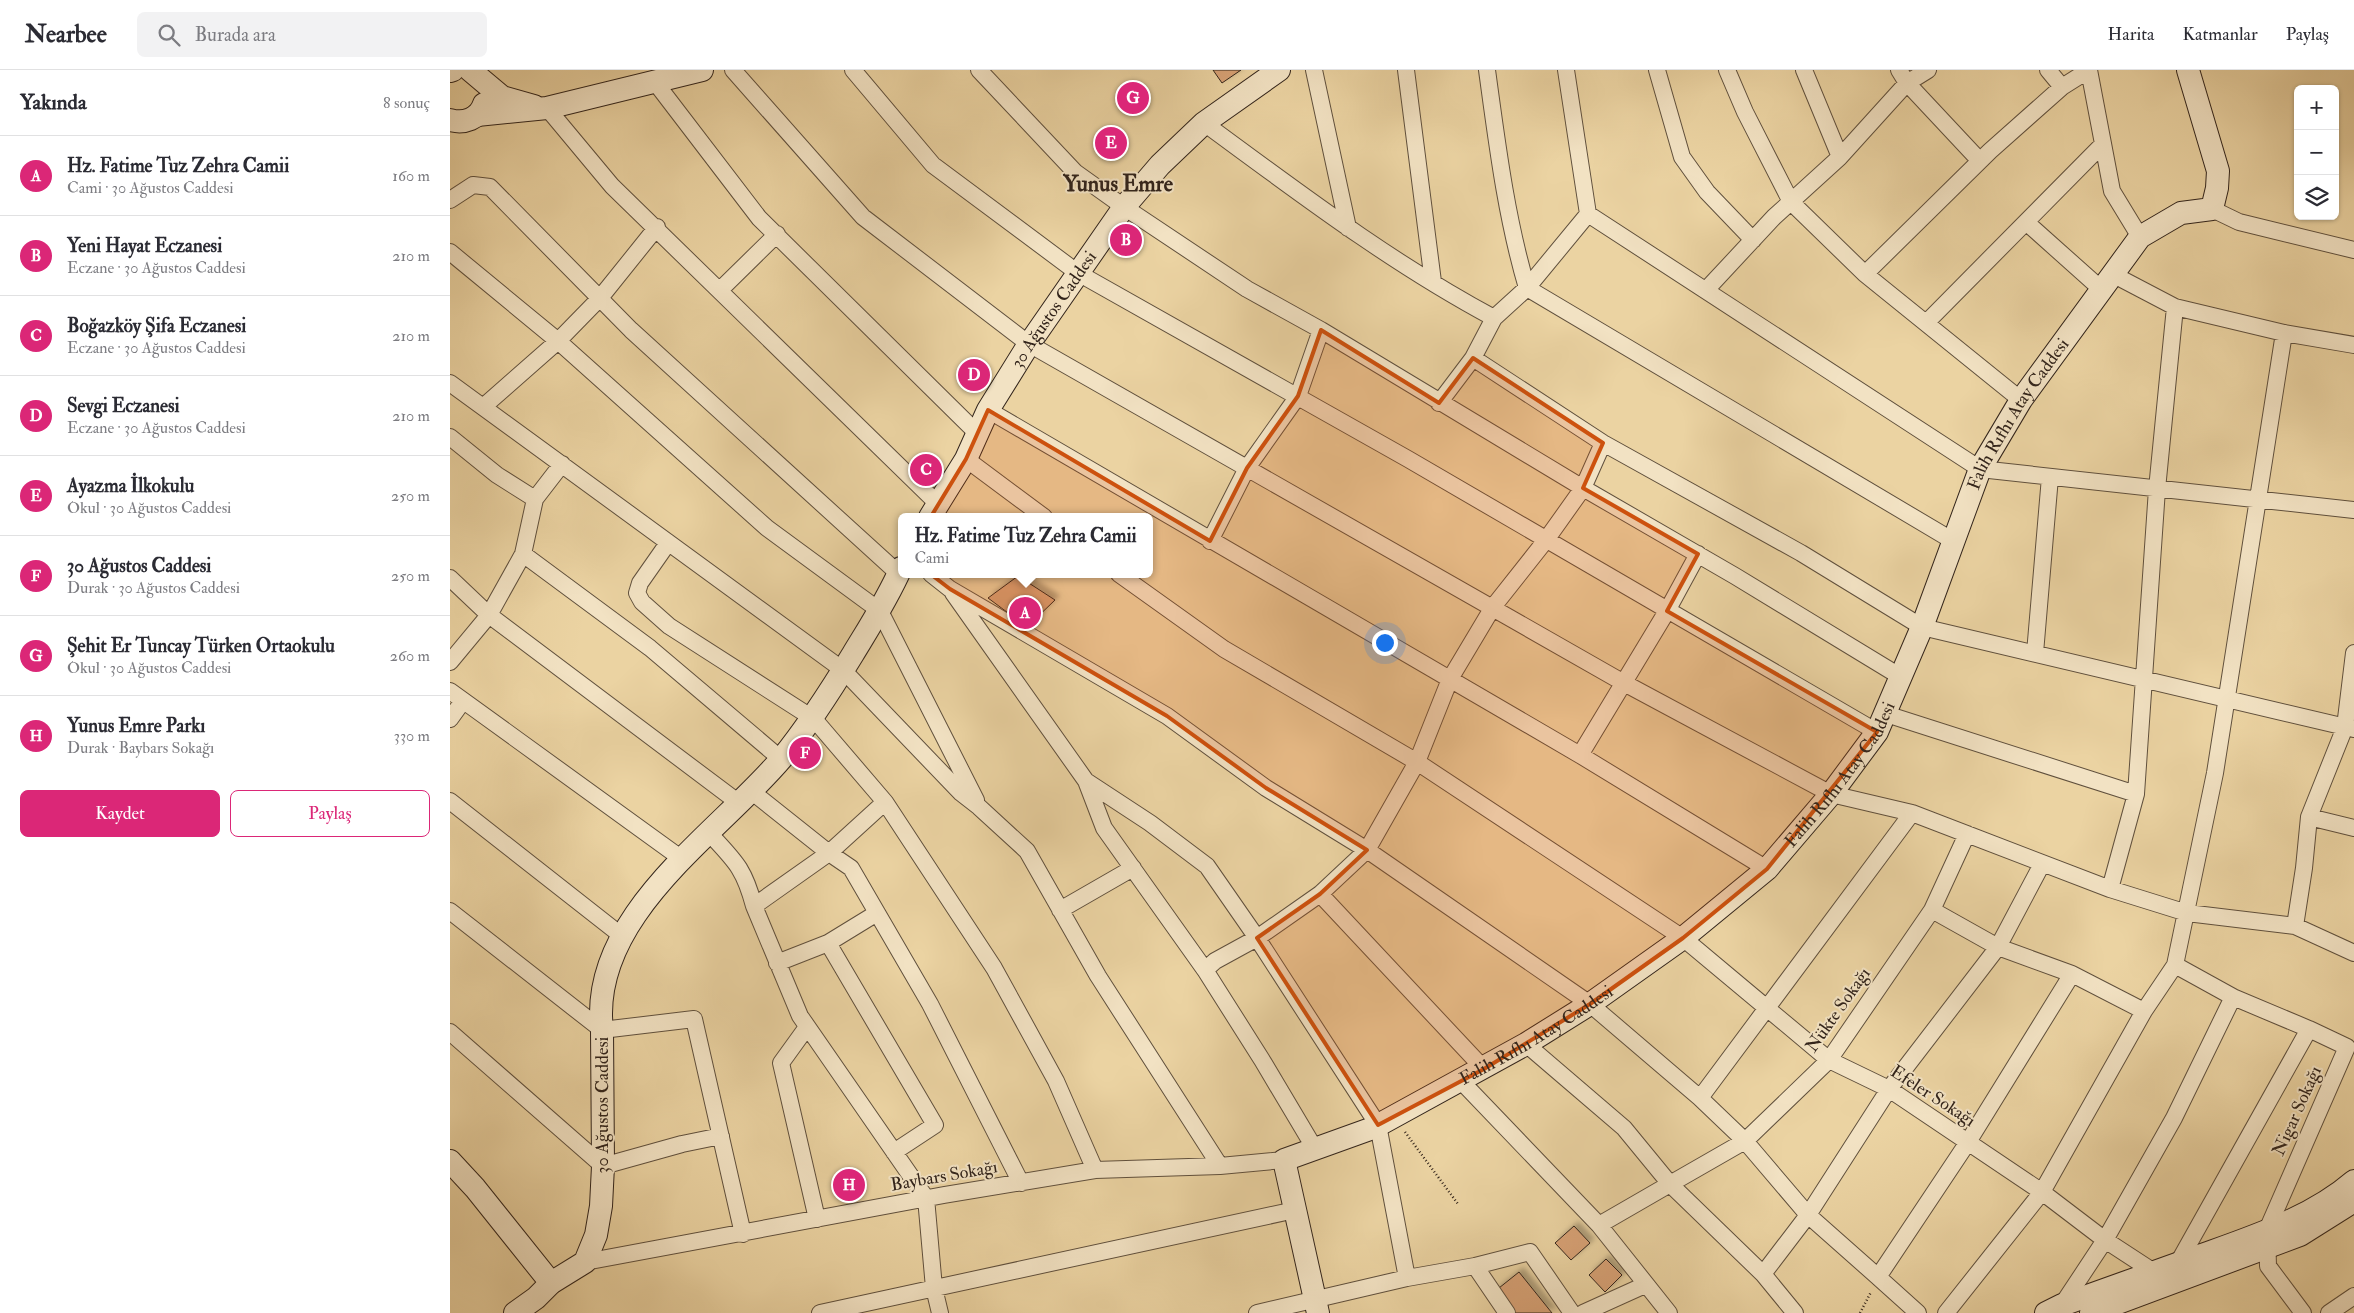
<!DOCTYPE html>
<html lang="tr">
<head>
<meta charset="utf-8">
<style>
  body { margin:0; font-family:"IM FELL Double Pica",serif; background:#f2f2f3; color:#2b2b33 }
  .controls { position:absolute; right:15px; top:15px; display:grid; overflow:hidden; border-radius:8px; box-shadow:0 1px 4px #0004 }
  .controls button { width:45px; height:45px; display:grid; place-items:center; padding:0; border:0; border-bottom:1px solid #e1e1e2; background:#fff; color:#2b2b33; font:25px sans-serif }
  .you { position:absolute; left:934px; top:572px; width:18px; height:18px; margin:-12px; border:4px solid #fff; border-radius:50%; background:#1a73e8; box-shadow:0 0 0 8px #1a73e833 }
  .badge { display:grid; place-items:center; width:32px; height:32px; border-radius:50%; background:#db2777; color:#fff; font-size:16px; font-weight:700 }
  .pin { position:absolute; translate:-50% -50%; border:2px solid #fff; box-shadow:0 1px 5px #0006 }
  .popup { position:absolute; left:448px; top:443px; width:255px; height:65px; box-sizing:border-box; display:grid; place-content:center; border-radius:8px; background:#fff; filter:drop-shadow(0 1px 4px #0005); font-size:16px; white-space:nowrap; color:#7c7c81 }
  .popup b { font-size:19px; color:#2b2b33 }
  .popup::after { content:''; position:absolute; left:50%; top:100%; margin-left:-10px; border:10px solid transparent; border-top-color:#fff }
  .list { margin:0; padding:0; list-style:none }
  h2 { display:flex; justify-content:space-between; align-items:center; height:65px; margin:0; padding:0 20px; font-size:21px }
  h2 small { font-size:16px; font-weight:400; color:#7c7c81 }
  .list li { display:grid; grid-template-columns:32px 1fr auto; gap:15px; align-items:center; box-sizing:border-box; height:80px; padding:0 20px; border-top:1px solid #e1e1e2 }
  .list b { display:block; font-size:19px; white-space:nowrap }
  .list p { margin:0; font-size:16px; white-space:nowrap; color:#7c7c81 }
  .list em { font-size:16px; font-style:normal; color:#7c7c81 }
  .actions { display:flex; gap:10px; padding:15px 20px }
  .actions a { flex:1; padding:11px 0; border:1px solid #db2777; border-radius:8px; text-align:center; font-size:18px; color:#db2777 }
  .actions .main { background:#db2777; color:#fff }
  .icon { flex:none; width:28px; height:28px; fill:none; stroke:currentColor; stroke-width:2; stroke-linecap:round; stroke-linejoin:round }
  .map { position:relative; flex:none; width:1904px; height:1243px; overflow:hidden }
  header { display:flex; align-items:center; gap:30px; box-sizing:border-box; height:70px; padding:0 25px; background:#fff; border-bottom:1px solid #e1e1e2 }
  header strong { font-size:24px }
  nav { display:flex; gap:28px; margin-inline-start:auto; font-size:18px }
  .search { width:350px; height:45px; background:#f2f2f3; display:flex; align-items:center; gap:12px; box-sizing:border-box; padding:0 18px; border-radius:8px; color:#7c7c81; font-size:19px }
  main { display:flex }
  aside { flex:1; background:#fff }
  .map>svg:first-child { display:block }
  .building { fill:#d7a174; stroke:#32241b; filter:url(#shadow) }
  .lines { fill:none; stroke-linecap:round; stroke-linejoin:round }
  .street-casing { stroke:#60503d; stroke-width:18 }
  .secondary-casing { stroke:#32241b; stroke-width:24 }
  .path { stroke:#32241b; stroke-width:2.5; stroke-dasharray:1 2.5; stroke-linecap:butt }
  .street { stroke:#f2e2c3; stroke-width:16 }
  .secondary { stroke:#f2e2c3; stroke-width:22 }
  .marked { fill:#cd510e; fill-opacity:0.2; stroke:#cd510e; stroke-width:4; stroke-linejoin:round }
  .labels { text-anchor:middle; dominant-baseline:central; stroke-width:4; stroke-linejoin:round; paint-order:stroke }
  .street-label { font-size:18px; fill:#32241b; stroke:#f2e2c3 }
  .district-label { font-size:22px; font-weight:bold; fill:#32241b; stroke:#f2e2c3 }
</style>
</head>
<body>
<header>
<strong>Nearbee</strong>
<div class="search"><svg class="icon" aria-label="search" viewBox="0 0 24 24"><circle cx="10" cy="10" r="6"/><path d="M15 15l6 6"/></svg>Burada ara</div>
<nav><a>Harita</a><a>Katmanlar</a><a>Paylaş</a></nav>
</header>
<main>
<aside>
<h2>Yakında<small>8 sonuç</small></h2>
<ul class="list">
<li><span class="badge">A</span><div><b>Hz. Fatime Tuz Zehra Camii</b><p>Cami · 30 Ağustos Caddesi</p></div><em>160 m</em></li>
<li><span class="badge">B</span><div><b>Yeni Hayat Eczanesi</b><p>Eczane · 30 Ağustos Caddesi</p></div><em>210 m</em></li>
<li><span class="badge">C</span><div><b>Boğazköy Şifa Eczanesi</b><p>Eczane · 30 Ağustos Caddesi</p></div><em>210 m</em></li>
<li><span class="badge">D</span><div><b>Sevgi Eczanesi</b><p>Eczane · 30 Ağustos Caddesi</p></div><em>210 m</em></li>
<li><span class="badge">E</span><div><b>Ayazma İlkokulu</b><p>Okul · 30 Ağustos Caddesi</p></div><em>250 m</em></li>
<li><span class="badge">F</span><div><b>30 Ağustos Caddesi</b><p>Durak · 30 Ağustos Caddesi</p></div><em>250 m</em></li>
<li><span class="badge">G</span><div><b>Şehit Er Tuncay Türken Ortaokulu</b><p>Okul · 30 Ağustos Caddesi</p></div><em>260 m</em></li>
<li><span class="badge">H</span><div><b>Yunus Emre Parkı</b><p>Durak · Baybars Sokağı</p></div><em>330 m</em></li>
</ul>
<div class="actions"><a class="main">Kaydet</a><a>Paylaş</a></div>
</aside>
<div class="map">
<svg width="1904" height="1243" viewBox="0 0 1904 1243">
  <defs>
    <filter id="shadow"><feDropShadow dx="4.5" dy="-4.5" stdDeviation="2.5" flood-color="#0004"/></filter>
  </defs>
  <rect width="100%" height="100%" fill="#ebd3a2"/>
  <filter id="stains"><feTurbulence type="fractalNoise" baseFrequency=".004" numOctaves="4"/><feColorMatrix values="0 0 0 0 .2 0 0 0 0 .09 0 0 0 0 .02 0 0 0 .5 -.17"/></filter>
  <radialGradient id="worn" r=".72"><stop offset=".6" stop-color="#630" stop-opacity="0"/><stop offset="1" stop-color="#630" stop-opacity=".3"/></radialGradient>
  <!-- building -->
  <path class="building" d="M763,0h28l-19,13z
    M568,506l37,24 -28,27 -39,-29z
    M1124,1156l16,17 -19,17 -16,-17z
    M1156,1189l16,16 -17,17 -16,-17z
    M1069,1202l33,41h-42l-16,-21z"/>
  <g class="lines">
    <defs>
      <path id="street" d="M283,0l130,147 166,127 595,339 207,111 81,19 198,76 77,24 108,13 59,27
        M403,0l80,95 145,108 330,186 469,273
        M529,0l96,102 49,35 123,82 74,41 262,158 152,88 166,101
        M864,0l34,158
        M956,0l27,212
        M1037,0c10,73 19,147 40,218l428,254
        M1116,0l22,144 392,255 374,41
        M1207,0l25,87 25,35 46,48
        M1277,0l18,42 46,90 74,72 156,126
        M1354,0l36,87
        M1449,0l8,13 73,78
        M1598,0l14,17
        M205,12l104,136 218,215
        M97,38l65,78 326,318
        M754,53c94,69 187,140 290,195
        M0,130l23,-15 17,2 141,143 268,244
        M1762,139l27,13 115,28
        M1576,152l75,67
        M0,182l108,89 209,187 113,83 96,189
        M1415,204l125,-123 72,-64 27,-17 23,121 28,46
        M1662,204l63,33 109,26 70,12
        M270,220l57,-56
        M1256,220l68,-73 66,-60 67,-74 21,-13
        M1477,252l176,-178
        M1023,288l130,85 198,110 121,74 432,102
        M0,313l393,287 118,123 18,14 48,44 71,125 122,190
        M989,333l34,-45 21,-40 33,-30 61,-74
        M33,337l75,-66 42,-43 57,-71
        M538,340l592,345 187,114
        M0,367l47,38 38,24
        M516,389l78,58
        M760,471l37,-73 51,-72 23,-66
        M218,473l-28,40 -3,10 5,9 27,24 145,93 71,83 109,166 62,113 39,89
        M73,484l127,94 131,111
        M481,504l19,15 217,127 99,72 101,62 223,154 110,94
        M669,504l105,75 193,113 266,176 146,122 60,29 153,103 -96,121
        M0,508l39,37 250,188
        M503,523l133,188 18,47 101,142 57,90 53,89
        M1585,583l15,-176
        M0,592l39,-47 34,-61 12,-55 27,-35
        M0,621l232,168
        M1436,644l250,80
        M0,649l13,-18
        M1130,685l87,-144 31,-57
        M636,711l64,42 57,43 50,72 121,187 29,153
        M301,721l78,62 22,15 79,136 91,179
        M0,731l172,135
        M435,732l-56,51 -75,53 46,110 126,182 8,90 6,25
        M1859,747l45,11
        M259,763c26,28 35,35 45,73
        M1660,819l26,-95 21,-305 18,-182
        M870,824l164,175
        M610,840l73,-42
        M1482,840l66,37 44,-83
        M0,841l152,119 92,-11 49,215
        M1845,856l9,-58 5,-51 36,-90 9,-74
        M378,873l107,182 -41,27
        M327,893l51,-20 49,-30
        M1725,895l58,32
        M755,900l10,-9 42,-23 63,-44 47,-44 50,-88 33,-83 43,-72 53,-67 37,-52 20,-45
        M357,957l-26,36 36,156
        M0,962l153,134 79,-22 39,-8
        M1076,974l98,84 46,56 75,-43 84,-81 103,-150 35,-76
        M1011,1011l138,144 71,-41 93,90 32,39
        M1149,1155l70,88
        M135,1192l359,-67 151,-25 125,-4 64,-6
        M1025,1196l32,47
        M1704,1202l-49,-32 69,-122 59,-121 76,32 -131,234
        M1313,1204l45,-59 -63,-74 -45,-43 212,-285
        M1428,1207l-70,-62 81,-126 109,-142 74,27
        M1612,1235l43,-65 -63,-48 102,-181 31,-46 40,-192 69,-440
        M370,1243l475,-103
        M807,1243l150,-35 68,-12 55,-14 42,61
        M1133,1243l62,-28
        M1468,1243l-40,-36 90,-135 104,-168 72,37
        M1853,1243l-35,-47 -1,-36 80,-183 -38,-18
        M1879,1243l25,-17"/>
      <g id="secondary">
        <path d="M20,0l32,27 32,9"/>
        <path d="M0,1l3,-1"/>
        <path d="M27,45l70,-7 155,-38"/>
        <path d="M0,50c14,4 29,-1 34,-16"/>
        <path id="s1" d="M480,447l36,-58 22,-49 41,-66 95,-137 36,-42 44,-42 75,-53"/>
        <path d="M0,1091l25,27 76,95"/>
        <path d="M65,1243l21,-15 15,-15 34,-21 11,-27 5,-29 2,-40 -1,-136c-14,-114 116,-196 180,-272 27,-33 49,-68 71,-104 17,-28 35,-56 48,-86"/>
        <path id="s2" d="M868,1243l-34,-153 89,-32 153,-84 64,-40 93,-66 84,-69 64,-75 46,-62 45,-105 58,-158 41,-69 119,-163 41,-24 31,-4 5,-21 1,-17 -30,-101"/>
        <path d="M1596,1243l16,-8c46,-16 91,-33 137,-49 53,-19 112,-38 155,-75"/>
        <path d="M1641,1243l209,-78 54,-34"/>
      </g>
    </defs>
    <!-- street casing -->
    <use href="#street" class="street-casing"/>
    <!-- secondary casing -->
    <use href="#secondary" class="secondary-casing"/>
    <!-- path -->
    <path class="path" d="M955,1062l53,72
      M1410,1243l11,-21"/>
    <!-- street -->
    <use href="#street" class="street"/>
    <!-- secondary -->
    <use href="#secondary" class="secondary"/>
  </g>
  <!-- marked area -->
  <path class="marked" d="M871,260l118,73 34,-45 130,85 -20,45 115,66 -31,57 210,121 -110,137 -84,69 -93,66 -106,65 -106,56 -121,-187 63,-44 47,-44 -101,-62 -99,-72 -217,-127 -43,-33 59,-97 22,-49 222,131 37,-73 51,-72z"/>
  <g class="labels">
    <!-- street labels -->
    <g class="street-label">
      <text stroke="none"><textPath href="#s1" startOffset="242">30 Ağustos Caddesi</textPath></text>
      <text stroke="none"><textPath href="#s2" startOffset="1249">Falih Rıfhı Atay Caddesi</textPath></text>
      <text stroke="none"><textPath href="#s2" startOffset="844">Falih Rıfhı Atay Caddesi</textPath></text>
      <text transform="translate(1388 940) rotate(-55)">Nükte Sokağı</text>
      <text stroke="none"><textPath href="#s2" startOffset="439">Falih Rıfhı Atay Caddesi</textPath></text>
      <text transform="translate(1483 1026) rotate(33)">Efeler Sokağı</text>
      <text transform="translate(152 1035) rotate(-90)">30 Ağustos Caddesi</text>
      <text transform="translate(1847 1041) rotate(-66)">Nigar Sokağı</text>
      <text transform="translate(494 1106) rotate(-10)">Baybars Sokağı</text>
    </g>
    <!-- district labels -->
    <g class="district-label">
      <text x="668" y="114">Yunus Emre</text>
    </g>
  </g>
  <rect width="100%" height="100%" filter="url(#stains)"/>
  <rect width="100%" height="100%" fill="url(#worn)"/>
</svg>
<div class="controls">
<button>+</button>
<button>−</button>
<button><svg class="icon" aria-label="layers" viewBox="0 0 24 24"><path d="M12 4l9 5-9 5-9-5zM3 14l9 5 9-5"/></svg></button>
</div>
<div class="you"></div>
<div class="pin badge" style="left:575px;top:543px">A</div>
<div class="popup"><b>Hz. Fatime Tuz Zehra Camii</b>Cami</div>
<div class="pin badge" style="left:676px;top:170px">B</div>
<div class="pin badge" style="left:476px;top:400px">C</div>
<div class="pin badge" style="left:524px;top:305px">D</div>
<div class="pin badge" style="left:661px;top:73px">E</div>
<div class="pin badge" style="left:355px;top:683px">F</div>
<div class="pin badge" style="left:683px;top:28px">G</div>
<div class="pin badge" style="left:399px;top:1115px">H</div>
</div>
</main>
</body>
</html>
